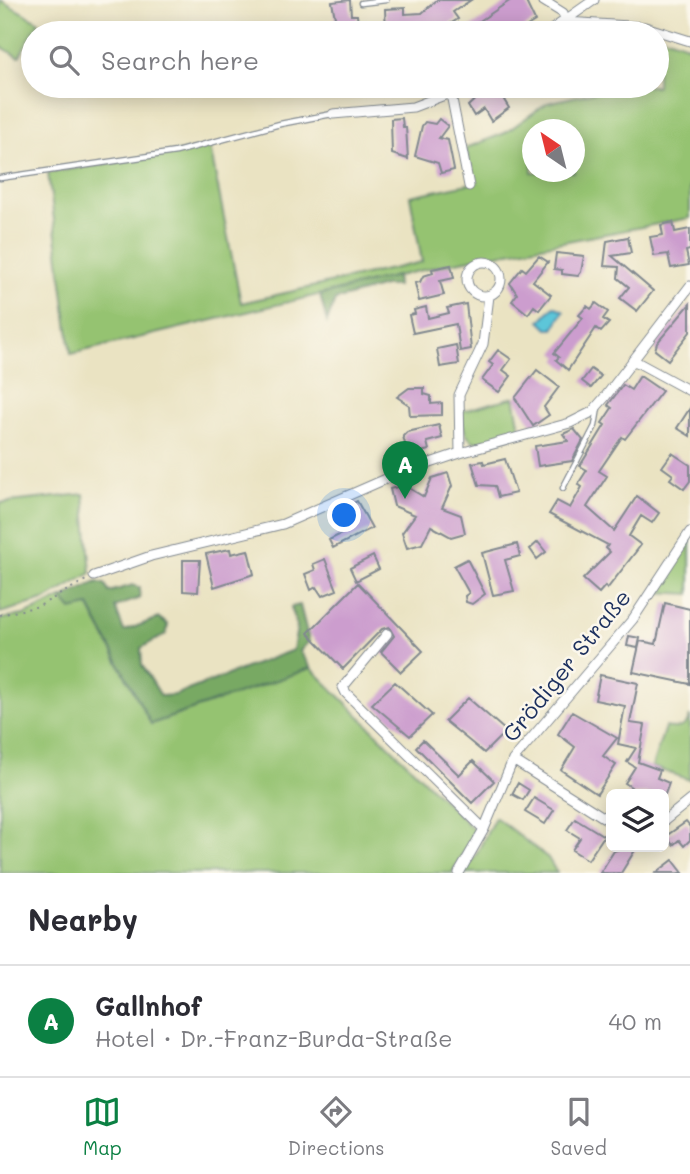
<!DOCTYPE html>
<html lang="en">
<head>
<meta charset="utf-8">
<style>
  body { margin:0; font-family:Mali,sans-serif; background:#f7f7f7; color:#2b2b33 }
  .controls { position:absolute; right:21px; bottom:21px; display:grid; overflow:hidden; border-radius:10px; box-shadow:0 4px 18px #0003 }
  .controls button { width:63px; height:63px; display:grid; place-items:center; padding:0; border:0; border-bottom:2px solid #e1e1e2; background:#fff; color:#2b2b33; font:35px sans-serif }
  .compass { position:absolute; left:522px; top:119px; width:63px; height:63px; border-radius:50%; background:#fff; box-shadow:0 4px 18px #0003; rotate:325deg }
  .you { position:absolute; left:345px; top:516px; width:24px; height:24px; margin:-18px; border:5px solid #fff; border-radius:50%; background:#1a73e8; box-shadow:0 0 0 10px #1a73e833 }
  .badge { display:grid; place-items:center; width:46px; height:46px; border-radius:50%; background:#0b8043; color:#fff; font-size:23px; font-weight:700 }
  .pin { position:absolute; translate:-50% -58px; filter:drop-shadow(0 2px 4px #0008) }
  .pin::after { content:''; position:absolute; top:37px; width:24px; height:21px; background:inherit; clip-path:polygon(0 0,100% 0,50% 100%) }
  .list { margin:0; padding:0; list-style:none }
  h2 { display:flex; justify-content:space-between; align-items:center; height:91px; margin:0; padding:0 28px; font-size:30px }
  h2 small { font-size:23px; font-weight:400; color:#7c7c81 }
  .list li { display:grid; grid-template-columns:46px 1fr auto; gap:21px; align-items:center; box-sizing:border-box; height:112px; padding:0 28px; border-top:2px solid #e1e1e2 }
  .list b { display:block; font-size:26px; white-space:nowrap }
  .list p { margin:0; font-size:23px; white-space:nowrap; color:#7c7c81 }
  .list em { font-size:23px; font-style:normal; color:#7c7c81 }
  .icon { flex:none; width:38px; height:38px; fill:none; stroke:currentColor; stroke-width:2; stroke-linecap:round; stroke-linejoin:round }
  .map { position:relative; flex:none; width:690px; height:873px; overflow:hidden }
  .search { position:absolute; background:#fff; box-shadow:0 4px 18px #0003; left:21px; right:21px; top:21px; height:77px; display:flex; align-items:center; gap:18px; box-sizing:border-box; padding:0 24px; border-radius:38px; color:#7c7c81; font-size:26px }
  .sheet { height:203px; background:#fff }
  nav { display:flex; justify-content:space-around; align-items:center; box-sizing:border-box; height:98px; border-top:2px solid #e1e1e2; background:#fff; font-size:19px; color:#7c7c81 }
  nav a { display:grid; justify-items:center; gap:4px }
  nav .on { color:#0b8043 }
  .map>svg:first-child { display:block }
  .green { fill:#95c371; stroke:#587968; stroke-width:2; fill-rule:evenodd }
  .forest { fill:#78a963; stroke:#4a6c60; stroke-width:2 }
  .water { fill:#5dc6d9; stroke:#3c7a9c; stroke-width:2 }
  .building { fill:#cc9dce }
  .lines { fill:none; stroke-linecap:round; stroke-linejoin:round }
  .service-casing { stroke:#828990; stroke-width:7 }
  .minor-casing { stroke:#828990; stroke-width:11 }
  .path { stroke:#828990; stroke-width:2; stroke-dasharray:2 5; stroke-linecap:butt }
  .service { stroke:#fff; stroke-width:4.5 }
  .minor { stroke:#fff; stroke-width:9 }
  .labels { text-anchor:middle; dominant-baseline:central; stroke-width:5; stroke-linejoin:round; paint-order:stroke }
  .street-label { font-size:23px; fill:#1b2f5e; stroke:#fbf7ec }
</style>
</head>
<body>
<div class="map">
<svg width="690" height="873" viewBox="0 0 690 873">
  <rect width="100%" height="100%" fill="#fbf7ec"/>
  <filter id="ink" filterUnits="userSpaceOnUse"><feTurbulence type="fractalNoise" baseFrequency=".0143" numOctaves="2"/><feDisplacementMap in="SourceGraphic" scale="14" xChannelSelector="R" yChannelSelector="G"/><feConvolveMatrix kernelMatrix="1 2 1 2 8 2 1 2 1" color-interpolation-filters="sRGB"/></filter>
  <filter id="wash" filterUnits="userSpaceOnUse"><feTurbulence type="fractalNoise" baseFrequency=".00686" numOctaves="4" result="noise"/><feDisplacementMap in="SourceGraphic" scale="28" xChannelSelector="R" yChannelSelector="G"/><feGaussianBlur stdDeviation="1.57" result="paint"/><feColorMatrix in="noise" values="0 0 0 0 0 0 0 0 0 0 0 0 0 0 0 0 0 1.4 0 .05"/><feComposite in="paint" operator="in"/></filter>
  <g filter="url(#wash)">
    <rect width="100%" height="100%" fill="#eae3c2"/>
    <!-- green -->
    <path class="green" d="M0,0l39,22 -20,35 -19,-11z
      M661,36l29,10v172l-234,44 -385,92 -23,-181 162,-26 31,156 181,-41 -12,-66 63,-13 -7,-35 39,-15 42,-30 48,-11 8,-6h54v-46zM532,130h42v42h-42z
      M514,397l7,36c-31,8 -59,25 -59,-22z
      M84,494l7,79 -44,26 -47,14v-110z
      M690,539v55l-34,-2z
      M62,598l10,11 16,-4 63,119 160,-56 165,164 -24,41h-452v-254l24,-4z
      M690,716v64l-38,-13 13,-40c11,2 22,2 25,-11z
      M495,817l53,41 9,15h-95l14,-18z"/>
    <!-- forest -->
    <path class="forest" d="M396,276l1,10h-13l-49,14 -8,22 -7,-27z
      M97,582l8,2 4,8 24,-7 7,3v10l-25,9 9,24 35,-13 9,7 -2,9 -25,14 1,17 19,31 14,-1 118,-45 4,-23 -6,-20 9,-2 9,36 -9,10 11,17 -160,56 -62,-118 -17,4 -10,-12z"/>
    <!-- water -->
    <path class="water" d="M554,306l10,5 -11,18h-5l-8,-8z"/>
    <g id="blocks">
      <!-- building -->
      <path class="building" d="M350,0l1,15h6l2,18h-21l-6,-31z
        M437,0h34l-18,12 5,7 -21,13 -5,-7 -46,6 -1,-22 20,-1v6l17,-1z
        M511,0h14l10,21 -19,12h-54z
        M426,86h23l-21,8z
        M490,86h18l5,8 -9,6 5,8 -18,13 -7,-12 -10,7 -6,-10z
        M402,118l1,9h3l2,32 -16,-5 -1,-35z
        M439,119l9,7 -9,12 9,2 6,30 -13,3 -3,-10 -23,-7 7,-30 3,-4 10,2z
        M673,222l2,10 15,-3v21l-4,1 3,14 -18,3 -3,-14 -14,2 -4,-19 13,-2 -2,-10z
        M628,237l3,16 -19,3 41,35 -16,20 -17,-13 9,-11 -11,-9 1,-11 -15,-1 3,-25z
        M556,253l28,3 -3,16 -3,4 -16,-2v-4l-8,-1z
        M539,256l9,6 -15,19 18,14 -12,15 -5,-4 -6,8 -16,-13 5,-7 -7,-11 12,-15 4,3z
        M451,265l3,13 -14,3 4,14 -25,6 -4,-18 5,-1 3,-6 10,-3 -1,-4z
        M596,303l12,9 -5,7 6,4 -8,9 -5,-4 -28,42 -12,-10 3,-3 -5,-4 29,-35 -4,-3 8,-9 4,3z
        M466,304l5,45 -11,2 -4,-27 -43,9 -4,-18 6,-1 -1,-4 12,-3 2,11 21,-5 -2,-5z
        M690,304v28l-22,28 -13,-10 2,-7z
        M456,345l3,19 -19,3 -3,-18z
        M498,350l13,9 -8,11 8,6 -12,16 -17,-12 11,-15 -4,-3z
        M591,369l10,7 -10,12 -9,-7z
        M537,370l22,17 -15,20 5,8 -16,11 -18,-28z
        M640,376l22,15 -37,48 -3,-2 -23,34 8,5 -20,31 27,24 23,-35 22,17 -7,10 -11,-7 -12,20 12,9 -34,44 -2,-3 -6,7 -16,-14 27,-27 -4,-4 2,-3 -59,-31 8,-13 13,7 12,-21 -4,-3 9,-14 -7,-4 25,-41 -3,-2 10,-15 -4,-3 15,-20 8,5z
        M409,388h15v6l7,2v8l11,-1v12l-32,1 -1,-11 -12,-8z
        M690,408v28l-13,-8z
        M439,425l3,13 -15,4 2,8 -17,4 -2,-7 -4,1 -3,-12 4,-4z
        M574,429l9,11 -11,21 -34,5 -3,-20 33,-5 -5,-7z
        M672,453l18,12v16l-6,8 -14,-10 3,-4 -11,-8z
        M505,459l11,34 -18,4 -3,-11 -16,-1 -7,-22 11,-2 1,3z
        M448,473l4,13 -10,22 19,7 4,18 -14,4 -20,-11 -9,18 -15,4 -5,-15 13,-18 -21,-9 -4,-17 14,-4 20,12 8,-19z
        M357,501l15,27 -39,20 -4,-8 18,-9 -10,-19z
        M538,542l8,10 -9,7 -7,-10z
        M517,544l3,12 -15,4 9,31 -21,4 -11,-42z
        M230,549l1,5 17,-4 6,24 -40,13 -8,-33z
        M373,556l6,13 -23,12 -6,-13z
        M325,559l12,31 -15,6 -6,-9 -5,3 -6,-16 10,-4 -2,-6z
        M467,559l18,35 -13,10 -6,-2 -1,-6 4,-3 -15,-27z
        M183,560h17l-2,32 -15,-1z
        M358,583l65,68 -22,21 -20,-20 13,-16 -5,-9 -7,2 -39,40 -35,-36z
        M665,603l25,6v75l-57,-12 7,-31 16,3z
        M629,636l11,2 -2,10 -11,-2z
        M600,675l38,8 -8,40 15,2 -7,37 22,8 -3,8 12,5 -4,11h-38l4,-7 -6,-4 10,-16 -8,-5 9,-14 -18,-4 7,-38 -30,-6z
        M395,682l37,33 -22,21 -38,-32z
        M468,698l38,33 -22,22 -39,-32z
        M572,712l45,26 -14,18 13,9 -19,29 -36,-24 14,-23 -17,-13z
        M423,740l36,35 14,-14 21,20 -22,22 -56,-56z
        M518,783l11,7 -6,10 -11,-6z
        M534,798l20,12 -9,14 -20,-12z
        M575,818l29,18 -16,24 -16,-10 8,-12 -13,-8z
        M686,822l4,5v13l-6,6 -5,-6 -6,5 -7,-9z
        M625,847h12l-16,26h-21l14,-22z
        M673,860l10,13h-27z"/>
    </g>
  </g>
  <g filter="url(#ink)">
    <use href="#blocks" fill-opacity="0" stroke="#828990" stroke-width="2"/>
    <g class="lines">
      <defs>
        <path id="service" d="M361,3l25,-3
          M0,178l176,-26 104,-28 52,-10
          M563,488l32,-62 3,-18"/>
        <path id="minor" d="M542,0l21,13 3,9
          M566,22l79,5 45,14
          M547,33l47,-33
          M451,94l18,92
          M333,114l80,-7 55,-21
          M467 279a17 17 0 1 1 34 0a17 17 0 1 1-34 0Z
          M633,360l57,31
          M460,453l-1,-58 24,-51 6,-48
          M94,576l57,-20 132,-32 112,-49 65,-22 110,-30 22,-11 13,-15 85,-111
          M387,634l-44,53 3,6 138,136
          M513,760l98,62
          M664,821l26,-21
          M459,873l25,-44 29,-69 120,-141 57,-87"/>
      </defs>
      <!-- service casing -->
      <use href="#service" class="service-casing"/>
      <!-- minor casing -->
      <use href="#minor" class="minor-casing"/>
      <!-- path -->
      <path class="path" d="M0,615l39,-9 47,-26"/>
      <!-- service -->
      <use href="#service" class="service"/>
      <!-- minor -->
      <use href="#minor" class="minor"/>
    </g>
  </g>
  <g class="labels">
    <!-- street labels -->
    <g class="street-label">
      <text transform="translate(566 665) rotate(-51)">Grödiger Straße</text>
    </g>
  </g>
</svg>
<div class="controls">
<button><svg class="icon" aria-label="layers" viewBox="0 0 24 24"><path d="M12 4l9 5-9 5-9-5zM3 14l9 5 9-5"/></svg></button>
</div>
<svg class="compass" viewBox="-18 -18 36 36"><path d="M0-13l5 13h-10z" fill="#e53935"/><path d="M0 13l5-13h-10z" fill="#7c7c81"/></svg>
<div class="you"></div>
<div class="pin badge" style="left:405px;top:499px">A</div>
<div class="search"><svg class="icon" aria-label="search" viewBox="0 0 24 24"><circle cx="10" cy="10" r="6"/><path d="M15 15l6 6"/></svg>Search here</div>
</div>
<section class="sheet">
<h2>Nearby<small></small></h2>
<ul class="list">
<li><span class="badge">A</span><div><b>Gallnhof</b><p>Hotel · Dr.-Franz-Burda-Straße</p></div><em>40 m</em></li>
</ul>
</section>
<nav>
<a class="on"><svg class="icon" aria-label="map" viewBox="0 0 24 24"><path d="M3 6l6-2 6 2 6-2v14l-6 2-6-2-6 2zM9 4v14M15 6v14"/></svg>Map</a>
<a><svg class="icon" aria-label="directions" viewBox="0 0 24 24"><path d="M12 3l9 9-9 9-9-9zM9 14v-3h6M13 9l2 2-2 2"/></svg>Directions</a>
<a><svg class="icon" aria-label="saved" viewBox="0 0 24 24"><path d="M7 4h10v16l-5-4-5 4z"/></svg>Saved</a>
</nav>
</body>
</html>
